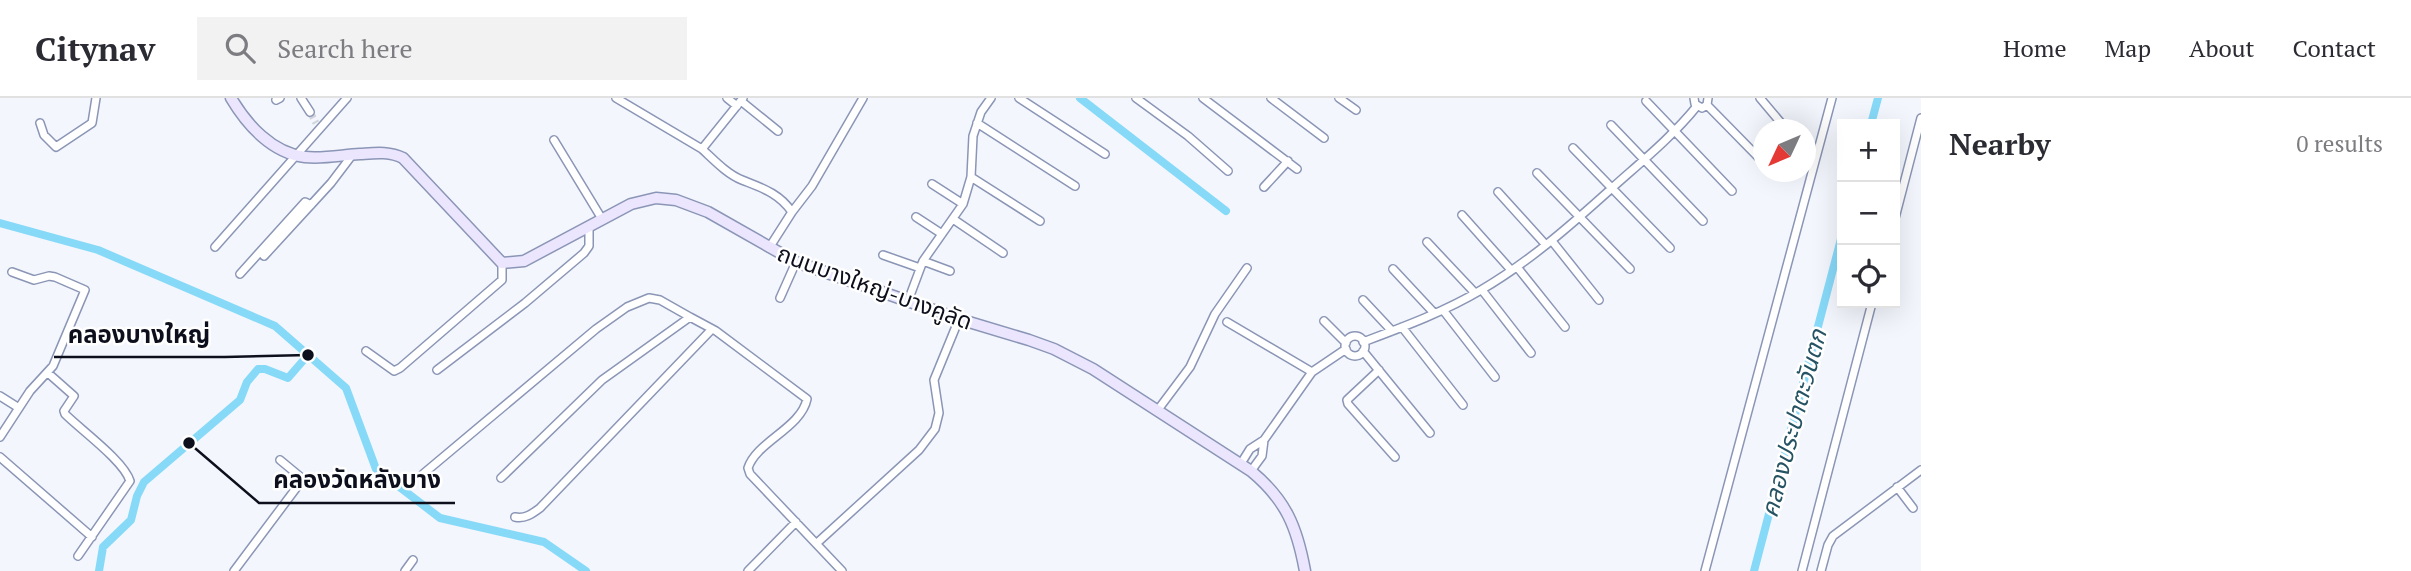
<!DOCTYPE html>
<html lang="en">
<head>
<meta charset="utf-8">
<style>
  body { margin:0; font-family:"PT Serif","Noto Sans Thai",serif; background:#f2f2f3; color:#2b2b33 }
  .controls { position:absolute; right:21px; top:21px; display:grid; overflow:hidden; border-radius:0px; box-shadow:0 7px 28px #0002 }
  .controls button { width:63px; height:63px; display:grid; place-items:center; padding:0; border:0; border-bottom:2px solid #e1e1e2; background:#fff; color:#2b2b33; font:35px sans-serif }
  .compass { position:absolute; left:1753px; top:21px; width:63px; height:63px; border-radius:50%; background:#fff; box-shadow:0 7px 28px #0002; rotate:226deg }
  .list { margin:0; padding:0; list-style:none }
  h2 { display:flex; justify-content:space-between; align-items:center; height:91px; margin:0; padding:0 28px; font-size:30px }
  h2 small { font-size:23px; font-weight:400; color:#7c7c81 }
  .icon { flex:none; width:38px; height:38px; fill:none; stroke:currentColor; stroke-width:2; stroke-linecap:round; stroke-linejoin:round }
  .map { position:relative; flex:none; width:1921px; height:473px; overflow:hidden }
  header { display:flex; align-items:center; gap:42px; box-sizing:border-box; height:98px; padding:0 35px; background:#fff; border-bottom:2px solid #e1e1e2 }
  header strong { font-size:33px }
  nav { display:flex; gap:38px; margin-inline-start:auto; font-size:24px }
  .search { width:490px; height:63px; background:#f2f2f3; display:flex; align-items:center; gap:18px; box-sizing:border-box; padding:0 24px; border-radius:0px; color:#7c7c81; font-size:26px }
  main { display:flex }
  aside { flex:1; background:#fff }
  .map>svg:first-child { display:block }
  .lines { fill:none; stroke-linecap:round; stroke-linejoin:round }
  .canal { stroke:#87d9f8; stroke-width:8 }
  .street-tunnel { stroke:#d1d4db; stroke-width:7; stroke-dasharray:7 3.5; stroke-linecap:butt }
  .street-casing { stroke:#8b96b6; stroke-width:10 }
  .secondary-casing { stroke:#8b96b6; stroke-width:13 }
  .street { stroke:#fff; stroke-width:7 }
  .secondary { stroke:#ebe6fe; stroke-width:10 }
  .labels { text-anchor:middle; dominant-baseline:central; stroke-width:5; stroke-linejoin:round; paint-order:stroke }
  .street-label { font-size:23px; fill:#0d101c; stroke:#fff }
  .water-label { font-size:24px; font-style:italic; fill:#255363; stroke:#fff }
  .leader { fill:none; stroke:#0d101c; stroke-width:2.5 }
  .callout-dot { fill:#0d101c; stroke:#fff; stroke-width:2.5 }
  .callout-label { font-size:24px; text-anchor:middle; font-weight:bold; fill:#0d101c; stroke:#fff; stroke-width:5; stroke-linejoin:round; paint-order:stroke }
</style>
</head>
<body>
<header>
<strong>Citynav</strong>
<div class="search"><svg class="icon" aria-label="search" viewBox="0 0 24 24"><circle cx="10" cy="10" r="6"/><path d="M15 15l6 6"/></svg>Search here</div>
<nav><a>Home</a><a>Map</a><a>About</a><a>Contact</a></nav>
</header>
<main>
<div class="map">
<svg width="1921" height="473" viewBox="0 0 1921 473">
  <rect width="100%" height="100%" fill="#f4f6fd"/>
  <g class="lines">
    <!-- canal -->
    <path class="canal" d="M1080,0l146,113
      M1871,26l7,-26
      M0,125l98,27 177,76 71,62 30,81 64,49 104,24 42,29
      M99,473l4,-24 28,-27 6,-24 7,-14 96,-82 7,-18 11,-13h7l23,9 20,-23
      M1754,473l88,-336"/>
    <!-- street-tunnel -->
    <path class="street-tunnel" d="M310,14l6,11"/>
    <defs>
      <path id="street" d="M301,0l9,14
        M616,0l86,51
        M727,0l10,8
        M743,0l-41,51c12,11 25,25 40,31 20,8 37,13 50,32l-23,36
        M1019,0l86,56
        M1136,0l52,38 40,35
        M1203,0l94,71
        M1271,0l53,40
        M1339,0l17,12
        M1694,0l1,6 7,4 5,-3 1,-7
        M1760,0l27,32
        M276,2l4,-2
        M741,3l37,30
        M1646,3l86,90
        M1707,7l54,55
        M40,25l4,12 12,12 36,-24 4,-25
        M977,25l98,63
        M1611,27l92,96
        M554,42l48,79
        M1573,50l97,100
        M1537,75l93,96
        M971,79l69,44
        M932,86l31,20
        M1264,89l24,-26
        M1498,94l48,53
        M792,114l20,-26 51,-88
        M1462,117l49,55
        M916,119l26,17
        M1895,120l26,-100
        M953,121l50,34
        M1552,143l47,59
        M1427,144l48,51
        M215,149l132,-149
        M883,157l37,13
        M264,158l67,-73 22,-29
        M923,163l27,10
        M1517,169l48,60
        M1393,171l41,44
        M240,176l65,-72 6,3
        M1482,192l49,63
        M780,200l16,-36
        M1363,202l29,31
        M908,203l15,-40 40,-57 8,-27 2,-41 8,-24 10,-14
        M1443,212l52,67
        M1324,223l22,22
        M1227,224l85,50
        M1402,229l61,78
        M1345 248a10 10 0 1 1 20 0a10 10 0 1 1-20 0Z
        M1363,244c40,-15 81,-30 118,-52 48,-28 90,-65 131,-102 29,-26 60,-51 85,-82
        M366,253l28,20 6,-3 102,-88v-17
        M1363,253l67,82
        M437,272l88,-67 59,-50 5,-7v-20
        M1379,272l-32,30 1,4 47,53
        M48,275l26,23 -10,15 1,3c16,16 59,47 65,67l-52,75
        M0,298l19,12
        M1157,313l33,-44 25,-53 32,-46
        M0,339l30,-46 23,-25 32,-76 -30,-13 -6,-1 -15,4 -22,-8
        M0,359l92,80
        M1240,367l10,-16 14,-9 48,-68 34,-23
        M1251,373l11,-15 2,-16
        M423,376l173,-145 31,-22 22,-9 11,2 30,17
        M501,380l101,-98 88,-63 26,14 91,68c-6,29 -51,43 -59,69l2,6 92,97
        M1897,389l16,21
        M515,419c10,2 17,-3 25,-9l172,-179
        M817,445l102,-93 16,-21 4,-16 -5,-33 25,-61
        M234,473l69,-92 -23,-19
        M405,473l8,-11
        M748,473l48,-49
        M1705,473l127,-473
        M1802,473l70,-268
        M1821,473l7,-26 5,-9 88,-66"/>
      <path id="secondary" d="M231,0c16,27 41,55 74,59 18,2 37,-2 55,-3 15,-1 29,-3 43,4l99,105 22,-2 107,-57 25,-6 20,2 32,12 88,50 163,57 70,21 25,9 39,20 158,102c35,29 46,56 54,100"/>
    </defs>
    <!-- street casing -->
    <use href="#street" class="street-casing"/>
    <!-- secondary casing -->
    <use href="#secondary" class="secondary-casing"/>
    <!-- street -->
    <use href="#street" class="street"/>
    <!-- secondary -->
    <use href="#secondary" class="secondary"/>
  </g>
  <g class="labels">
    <!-- street labels -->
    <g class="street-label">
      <text transform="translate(875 189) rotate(20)">ถนนบางใหญ่-บางคูลัด</text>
    </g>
    <!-- water labels -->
    <g class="water-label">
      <text transform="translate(1793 325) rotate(-75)">คลองประปาตะวันตก</text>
    </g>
  </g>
  <!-- callouts -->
  <path class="leader" d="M308 257L225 259H54M189 345L259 405H455"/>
  <g class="callout-dot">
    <circle cx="308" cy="257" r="7"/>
    <circle cx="189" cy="345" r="7"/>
  </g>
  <g class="callout-label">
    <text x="139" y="245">คลองบางใหญ่</text>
    <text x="357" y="390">คลองวัดหลังบาง</text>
  </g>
</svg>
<div class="controls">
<button>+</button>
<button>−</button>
<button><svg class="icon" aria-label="locate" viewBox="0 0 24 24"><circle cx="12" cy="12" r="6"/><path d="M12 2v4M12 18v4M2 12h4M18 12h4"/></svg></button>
</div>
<svg class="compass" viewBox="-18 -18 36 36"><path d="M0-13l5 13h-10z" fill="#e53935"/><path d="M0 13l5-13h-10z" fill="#7c7c81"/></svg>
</div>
<aside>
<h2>Nearby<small>0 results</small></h2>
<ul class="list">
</ul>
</aside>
</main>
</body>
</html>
